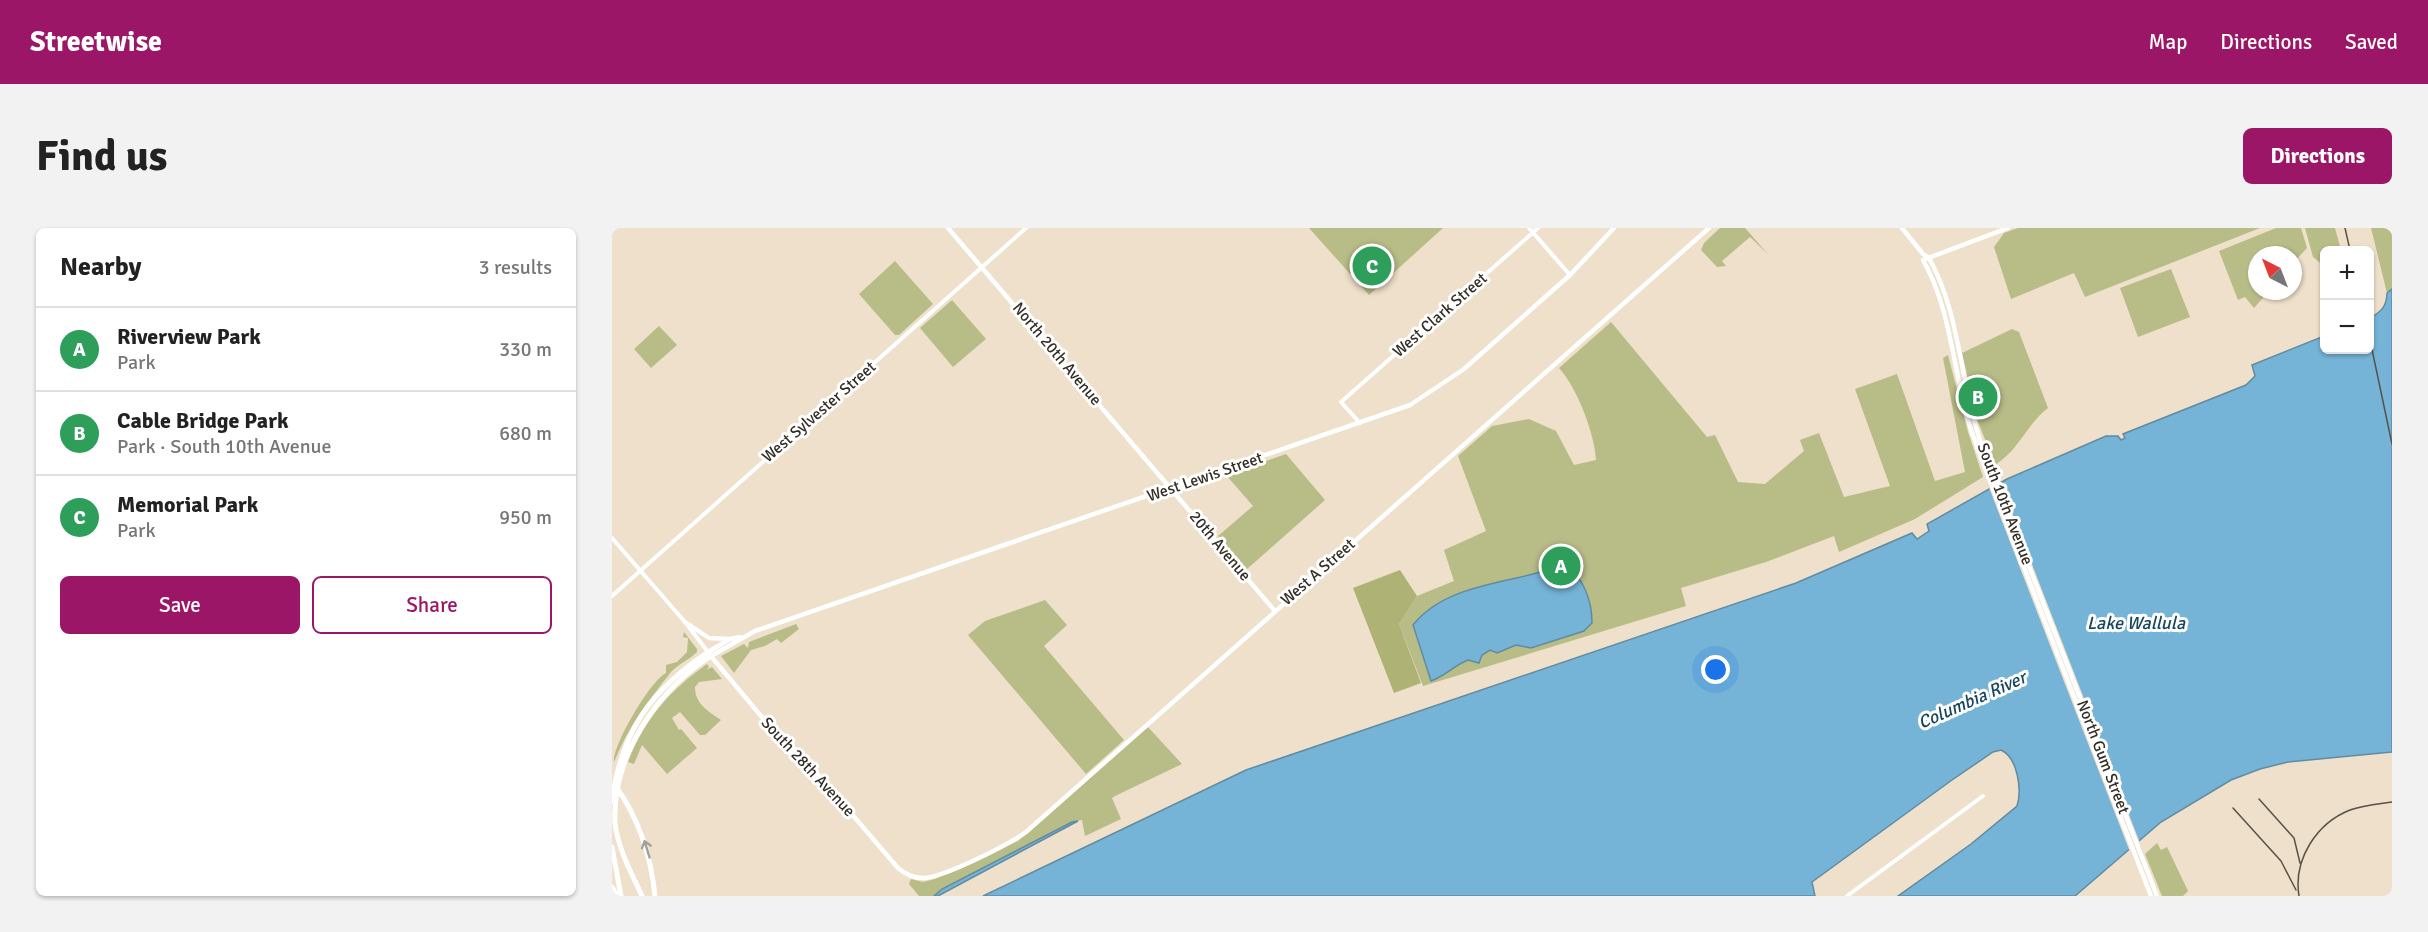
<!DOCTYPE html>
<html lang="en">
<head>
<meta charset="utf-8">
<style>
  body { margin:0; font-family:Signika,sans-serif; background:#f2f2f2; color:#222 }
  .controls { position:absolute; right:18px; top:18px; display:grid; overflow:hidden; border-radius:9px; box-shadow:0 2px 4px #0004 }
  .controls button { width:54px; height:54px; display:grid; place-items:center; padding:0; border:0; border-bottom:2px solid #e0e0e0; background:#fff; color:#222; font:30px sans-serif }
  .compass { position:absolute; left:1636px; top:18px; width:54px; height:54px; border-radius:50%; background:#fff; box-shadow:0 2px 4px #0004; rotate:318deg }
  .you { position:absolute; left:1104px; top:442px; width:21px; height:21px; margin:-15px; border:4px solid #fff; border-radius:50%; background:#1a73e8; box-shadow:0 0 0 9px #1a73e833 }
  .badge { display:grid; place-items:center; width:39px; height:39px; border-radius:50%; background:#9c1667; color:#fff; font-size:20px; font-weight:700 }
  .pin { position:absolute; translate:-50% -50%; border:3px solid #fff; box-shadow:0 2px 6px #0006 }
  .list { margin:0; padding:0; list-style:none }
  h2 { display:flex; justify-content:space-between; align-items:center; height:78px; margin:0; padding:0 24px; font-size:26px }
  h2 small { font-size:20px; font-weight:400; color:#767676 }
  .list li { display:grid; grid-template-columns:39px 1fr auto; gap:18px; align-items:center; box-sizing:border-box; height:84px; padding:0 24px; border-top:2px solid #e0e0e0 }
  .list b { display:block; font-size:22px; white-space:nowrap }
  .list p { margin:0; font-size:20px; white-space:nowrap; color:#767676 }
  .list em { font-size:20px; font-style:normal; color:#767676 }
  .actions { display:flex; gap:12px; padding:18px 24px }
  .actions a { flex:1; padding:14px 0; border:2px solid #9c1667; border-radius:9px; text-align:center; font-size:21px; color:#9c1667 }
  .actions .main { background:#9c1667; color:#fff }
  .map { position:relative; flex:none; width:1780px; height:668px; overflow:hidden; border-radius:9px }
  header { display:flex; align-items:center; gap:36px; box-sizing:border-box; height:84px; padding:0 30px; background:#9c1667; color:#fff }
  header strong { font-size:28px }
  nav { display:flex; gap:33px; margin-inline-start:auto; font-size:21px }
  .intro { display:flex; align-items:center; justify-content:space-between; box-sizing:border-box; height:144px; padding:0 36px }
  h1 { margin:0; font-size:42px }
  .button { padding:15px 27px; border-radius:9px; background:#9c1667; color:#fff; font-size:21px; font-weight:700 }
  main { display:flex; gap:36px; padding:0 36px }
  aside { flex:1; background:#fff; border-radius:9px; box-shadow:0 2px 4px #0004 }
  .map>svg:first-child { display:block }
  .green { fill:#b8bc87 }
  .forest { fill:#aeb274 }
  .water { fill:#75b3d7; stroke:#618ba1; stroke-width:1.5 }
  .pier { fill:#eee0ca }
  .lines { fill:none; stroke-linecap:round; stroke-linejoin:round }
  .tertiary { stroke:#fff; stroke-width:4 }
  .secondary { stroke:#fff; stroke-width:4.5 }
  .primary { stroke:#fff; stroke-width:4.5 }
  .motorway { stroke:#fff; stroke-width:5 }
  .rail { stroke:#585246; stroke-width:1.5 }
  .oneway { stroke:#a3a09c }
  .labels { text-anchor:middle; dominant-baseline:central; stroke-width:6; stroke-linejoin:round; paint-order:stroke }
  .street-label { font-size:16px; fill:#322d24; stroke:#fff }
  .water-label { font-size:18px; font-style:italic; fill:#154761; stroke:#fff }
</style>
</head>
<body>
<header>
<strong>Streetwise</strong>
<nav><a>Map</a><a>Directions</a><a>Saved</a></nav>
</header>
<div class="intro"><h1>Find us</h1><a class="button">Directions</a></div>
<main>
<aside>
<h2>Nearby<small>3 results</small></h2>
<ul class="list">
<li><span class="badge" style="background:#2e9e5b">A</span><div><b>Riverview Park</b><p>Park</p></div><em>330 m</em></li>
<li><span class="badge" style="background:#2e9e5b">B</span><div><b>Cable Bridge Park</b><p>Park · South 10th Avenue</p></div><em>680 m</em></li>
<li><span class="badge" style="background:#2e9e5b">C</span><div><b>Memorial Park</b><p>Park</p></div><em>950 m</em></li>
</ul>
<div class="actions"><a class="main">Save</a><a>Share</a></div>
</aside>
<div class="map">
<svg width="1780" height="668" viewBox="0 0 1780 668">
  <rect width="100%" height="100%" fill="#eee0ca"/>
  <!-- green -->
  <path class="green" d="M697,0h134l-74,67z
    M1108,0h25l23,26 -18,-17 -28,24 4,5 -9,1 -16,-17 3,-7z
    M1406,0h242l-175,69 -11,-24 -63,26 -17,-52 10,-14z
    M1664,0h25l6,20 -14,15v-8h-36v36h12l-15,17 -9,-11 -7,3 -19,-49z
    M1693,0h30l6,22h-17v16l-11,-9z
    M1759,0h21v61l-5,4z
    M283,33l38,43 -34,31h-4l-36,-41z
    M1559,41l19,48 -52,20 -18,-49z
    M340,72l34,39 -33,28 -33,-39z
    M999,94l96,115 8,-2 23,47 27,2 39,-33 -4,-11 19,-7 25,64 46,-11 -35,-97 42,-15 38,107 30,-9 -22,-114 5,-3 20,77 15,45 -68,42 -76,33 -5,-16 -68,26 -85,26 5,18 -263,80 -24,-62 18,-28 37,-15 -10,-31 42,-19 -28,-75 34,-30 37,-7 27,12 18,34 22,-5c-1,-25 -19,-73 -37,-92z
    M47,98l18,19 -26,23 -17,-19z
    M1400,101l7,3 29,76c-22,17 -28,41 -53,57l-18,-46 -15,-66z
    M674,226l39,46 -78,69 -29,-33 35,-30 -27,-31z
    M433,372l22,25 -23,21 80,94 -38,34 -118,-139 17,-14z
    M184,396l3,5 -18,14 -4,-4 -12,7 -14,4 -17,23 -13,-17 23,-12 4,4 1,-6z
    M72,404l13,17v3c-8,8 -19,12 -26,20 -23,29 -43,55 -57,90 -2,-15 35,-80 52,-89v-8l11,-3 10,-10 1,-14 -5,-1z
    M95,436l2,3 -3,3 6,-3 10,12 -23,3 -4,5c0,17 13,24 26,33l-16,15h-5l-20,-23 -8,6 7,12 2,-1 16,19 -30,26 -25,-29 -8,19 -6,-2c16,-42 42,-72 79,-98z
    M536,499l34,37 -67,32 -3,2 9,21 -36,17 -3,-16 -10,2 -130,67 -8,7h-15l-10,-12 2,-5 12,3 12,-3 83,-38z
    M1545,615l4,7 6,-3 21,44 -5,5h-21l-17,-42z"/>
  <!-- forest -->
  <path class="forest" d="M788,342l17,26 -18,28 22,59 -27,10 -41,-105z"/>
  <!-- water -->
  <path class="water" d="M1780,61v463l-104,10 -28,7 -29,11 -70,42 -86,74h-177l73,-52 46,-38c5,-16 1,-48 -16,-56l-8,2 -41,28 -140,102 3,14h-832l263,-126 550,-187 116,-50 5,6 12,-8 -2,-7 80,-45 99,-43h12l3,4 4,-2 -2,-4 123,-49 9,-9 -3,-11 72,-29v14h46v-32c11,-6 17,-12 17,-25z
    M953,336c18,13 27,36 27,59l-8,8 -53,17 -15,-3 -19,8 -7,-3 -8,5 -3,8 -11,-3c-15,6 -21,15 -37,21l-18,-56c35,-44 104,-41 152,-61z
    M466,593l-140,75h-4l8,-7 130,-67z"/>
  <!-- pier -->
  <path class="pier" d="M1387,251l141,364 -10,9 -142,-367z"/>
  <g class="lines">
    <!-- tertiary -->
    <path class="tertiary" d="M917,0l41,47
      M748,195l-19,-21 197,-174
      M0,310l73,84 23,30
      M0,368l414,-368
      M1235,668l136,-100"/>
    <!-- secondary -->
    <path class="secondary" d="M1290,0l21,26 6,4
      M559,261l103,121
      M97,426l63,75 30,27 96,112c7,6 15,10 25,10 20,0 87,-34 103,-46l683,-604"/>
    <!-- primary -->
    <path class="primary" d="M336,0l223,261
      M1396,0l-85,32c30,53 30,116 49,173l179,463
      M1317,30c31,55 31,123 51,182l177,456
      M73,394l24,16 21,1
      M96,424l22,-13 10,-2
      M99,428l44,-25 655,-226 54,-36 106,-94 44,-47"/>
    <!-- motorway -->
    <path class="motorway" d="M5,560c23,33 34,68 38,108
      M0,573c9,-69 38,-110 96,-149
      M0,619l9,49
      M0,659l5,9
      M30,668c-11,-24 -24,-47 -27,-73 -3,-68 42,-132 96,-167"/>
    <!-- rail -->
    <path class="rail" d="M1733,0l5,22
      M1758,112l22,104
      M1647,571l35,39 6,25
      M1621,580l48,53 15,29
      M1687,668c-6,-37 18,-73 51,-86 13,-5 28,-6 42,-8"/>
  </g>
  <!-- one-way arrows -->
  <defs><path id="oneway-shaft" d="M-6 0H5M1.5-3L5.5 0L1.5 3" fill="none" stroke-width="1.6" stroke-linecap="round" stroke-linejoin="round" transform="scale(1.5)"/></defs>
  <use class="oneway" href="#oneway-shaft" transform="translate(35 621) rotate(-107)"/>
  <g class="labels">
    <!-- street labels -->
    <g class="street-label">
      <text transform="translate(828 87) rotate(-41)">West Clark Street</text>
      <text transform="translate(445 126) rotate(50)">North 20th Avenue</text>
      <text transform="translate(207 184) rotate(-41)">West Sylvester Street</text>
      <text transform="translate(593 249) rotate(-19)">West Lewis Street</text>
      <text transform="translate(1393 276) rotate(69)">South 10th Avenue</text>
      <text transform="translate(608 318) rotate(50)">20th Avenue</text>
      <text transform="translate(706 344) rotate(-41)">West A Street</text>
      <text transform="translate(1491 529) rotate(69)">North Gum Street</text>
      <text transform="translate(196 539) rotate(47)">South 28th Avenue</text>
    </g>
    <!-- water labels -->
    <g class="water-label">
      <text x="1524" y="395">Lake Wallula</text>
      <text transform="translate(1360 472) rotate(-24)">Columbia River</text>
    </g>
  </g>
</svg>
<div class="controls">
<button>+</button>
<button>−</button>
</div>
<svg class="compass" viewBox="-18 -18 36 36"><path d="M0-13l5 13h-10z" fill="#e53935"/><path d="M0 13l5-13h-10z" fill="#767676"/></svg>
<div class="you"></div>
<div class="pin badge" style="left:949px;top:338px;background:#2e9e5b">A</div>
<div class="pin badge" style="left:1366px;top:169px;background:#2e9e5b">B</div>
<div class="pin badge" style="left:760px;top:38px;background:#2e9e5b">C</div>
</div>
</main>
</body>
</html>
